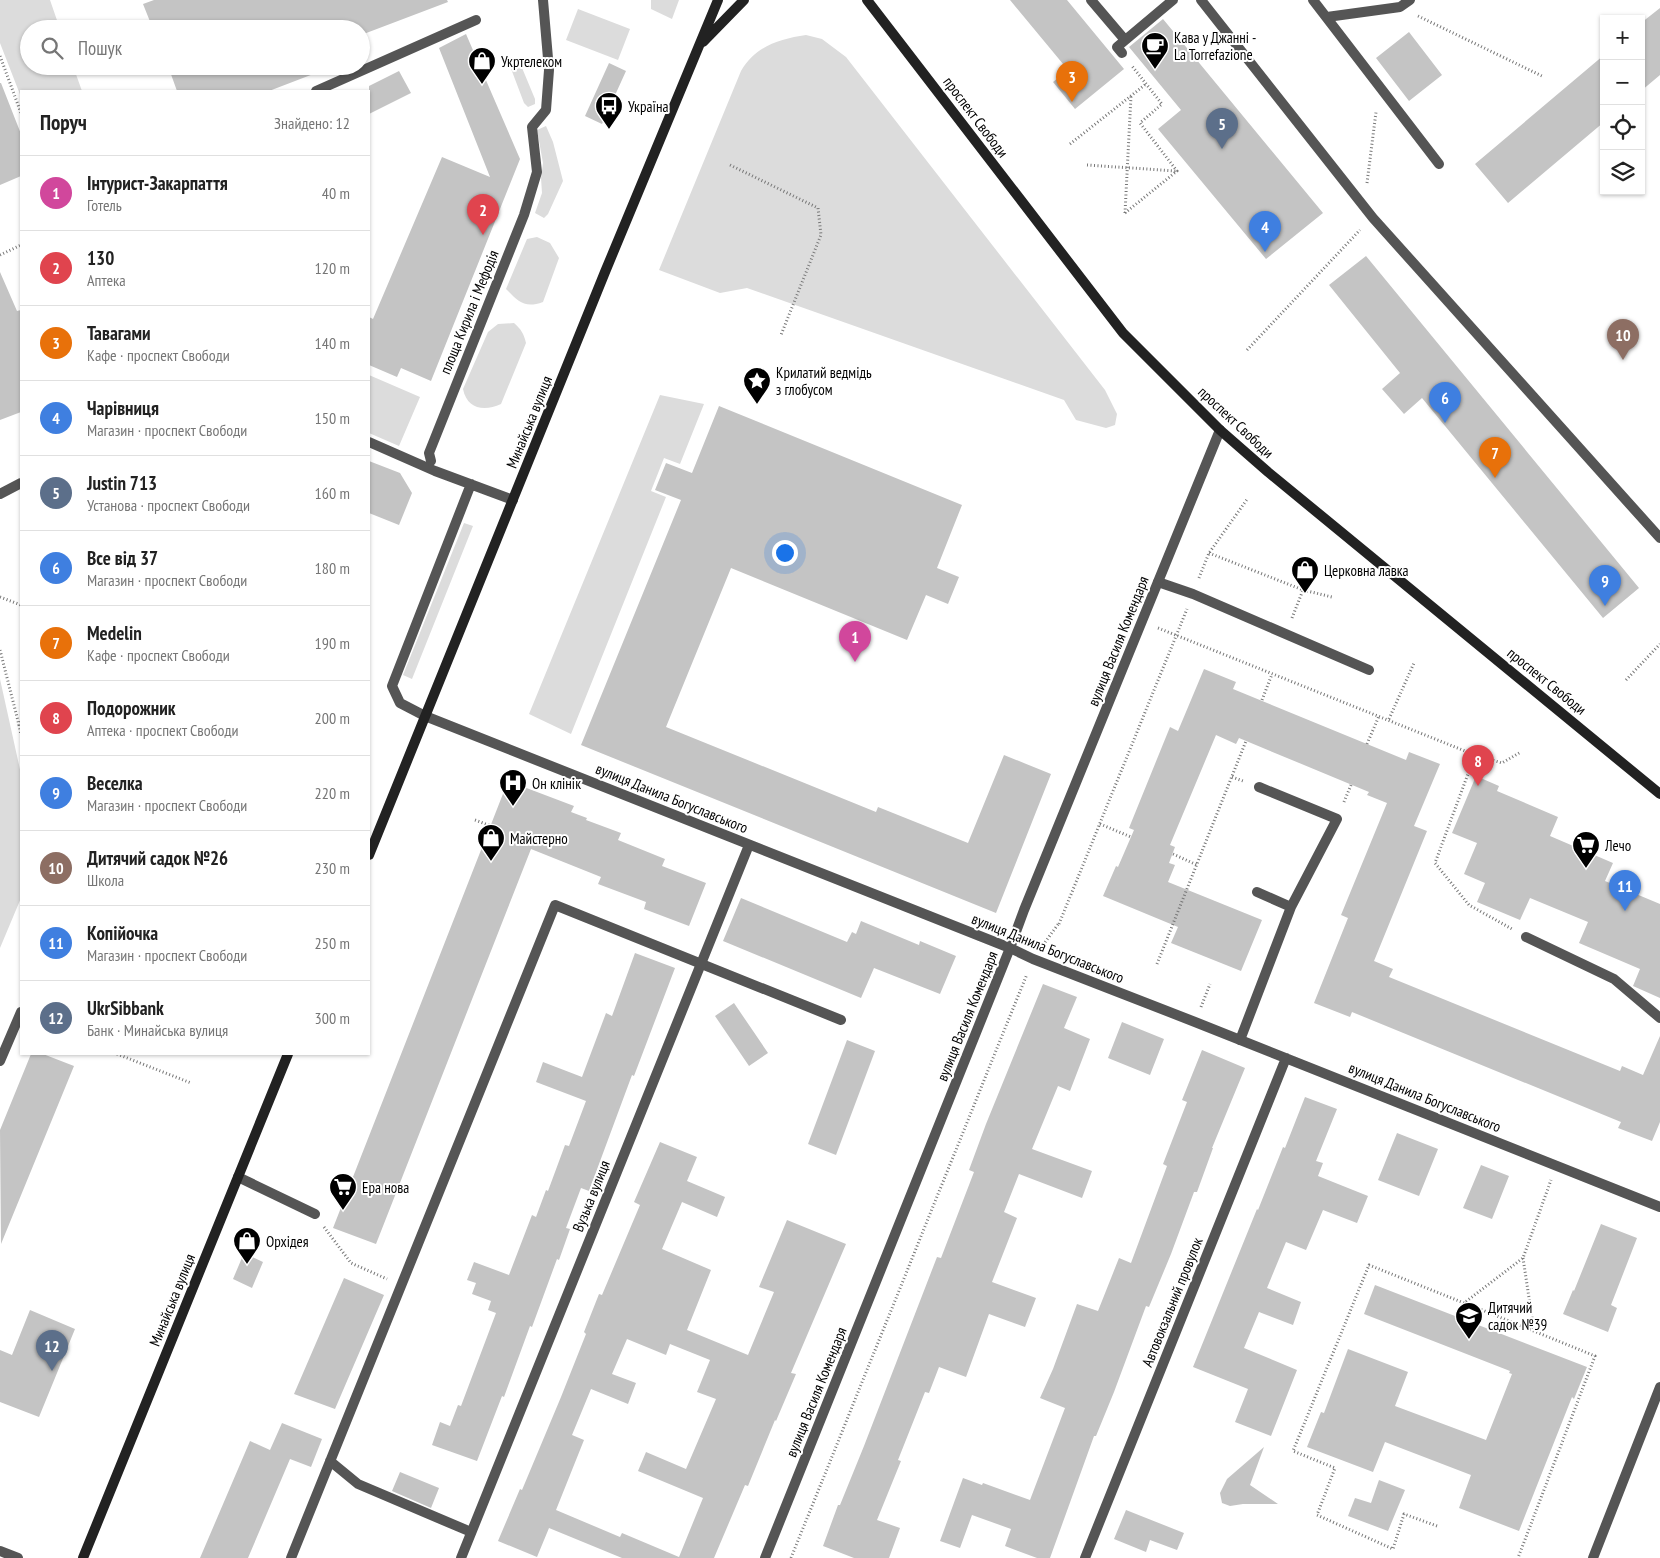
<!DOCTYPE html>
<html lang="uk">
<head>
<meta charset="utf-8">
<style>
  body { margin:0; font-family:"PT Sans Narrow",sans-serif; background:#f2f2f2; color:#222 }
  .controls { position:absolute; right:15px; top:15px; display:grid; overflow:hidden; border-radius:0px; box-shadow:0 1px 4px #0004 }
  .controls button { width:45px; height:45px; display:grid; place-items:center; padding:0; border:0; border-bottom:1px solid #e0e0e0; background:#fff; color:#222; font:25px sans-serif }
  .you { position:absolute; left:784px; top:552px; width:18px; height:18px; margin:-12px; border:4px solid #fff; border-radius:50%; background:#1a73e8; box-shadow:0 0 0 8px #1a73e833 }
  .badge { display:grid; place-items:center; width:32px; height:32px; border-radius:50%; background:#1a73e8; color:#fff; font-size:16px; font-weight:700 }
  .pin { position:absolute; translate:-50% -41px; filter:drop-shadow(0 1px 2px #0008) }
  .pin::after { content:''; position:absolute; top:26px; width:18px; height:15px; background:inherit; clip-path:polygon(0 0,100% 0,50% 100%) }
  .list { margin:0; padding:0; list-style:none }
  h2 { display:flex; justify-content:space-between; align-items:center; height:65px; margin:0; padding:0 20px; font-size:21px }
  h2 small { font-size:16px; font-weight:400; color:#767676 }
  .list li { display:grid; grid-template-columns:32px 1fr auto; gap:15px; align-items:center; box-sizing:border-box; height:75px; padding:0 20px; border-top:1px solid #e0e0e0 }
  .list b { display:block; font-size:19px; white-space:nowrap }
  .list p { margin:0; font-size:16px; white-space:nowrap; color:#767676 }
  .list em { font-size:16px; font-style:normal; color:#767676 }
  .icon { flex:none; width:28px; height:28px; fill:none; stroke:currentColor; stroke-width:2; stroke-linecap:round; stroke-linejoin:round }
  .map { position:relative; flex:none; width:1660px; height:1558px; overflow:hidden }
  .search { position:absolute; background:#fff; box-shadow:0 1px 4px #0004; left:20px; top:20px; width:350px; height:55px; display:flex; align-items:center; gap:12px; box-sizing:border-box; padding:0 18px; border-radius:28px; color:#767676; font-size:19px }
  .panel { position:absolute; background:#fff; box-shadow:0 1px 4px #0004; left:20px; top:90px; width:350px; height:965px; border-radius:0px }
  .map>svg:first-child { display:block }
  .green { fill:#dcdcdc }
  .building { fill:#c4c4c4; fill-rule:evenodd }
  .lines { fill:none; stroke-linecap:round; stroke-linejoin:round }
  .path { stroke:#777; stroke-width:3; stroke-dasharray:1 2.5; stroke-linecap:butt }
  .lane { stroke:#555; stroke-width:10 }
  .street { stroke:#555; stroke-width:10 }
  .secondary { stroke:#222; stroke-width:10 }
  .labels { text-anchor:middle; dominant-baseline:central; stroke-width:4; stroke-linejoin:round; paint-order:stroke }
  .poi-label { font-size:15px; fill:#000; stroke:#fff; text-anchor:start }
  .street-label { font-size:15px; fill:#000; stroke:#fff }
</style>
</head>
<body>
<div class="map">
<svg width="1660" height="1558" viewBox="0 0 1660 1558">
  <rect width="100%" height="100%" fill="#fff"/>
  <!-- green -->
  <path class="green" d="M0,0h50l10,29h-31v37h44l9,25h-61v6l-21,-54z
    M651,0h28l-7,19 -21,-10z
    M578,9l52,20 -12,31 -52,-20z
    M806,35l16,4 24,18 259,333 12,24 -2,11 -9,3 -30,-8 -12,-20 -317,-112 -27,5 -61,-23 82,-199c15,-25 38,-32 65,-36z
    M517,59l3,4 15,36v5l-7,3 -4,-4 -14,-37v-5z
    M546,126l7,16 10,39 -15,33 -4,4 -9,-5 7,-20 -1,-15 2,-15 -6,-33z
    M537,237l13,6 9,15 -16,44c-19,7 -25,-1 -37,-13l21,-50z
    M514,323c7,6 10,11 12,20l-25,61c-17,8 -34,5 -38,-15l25,-57 10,-8z
    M369,375l51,22 -21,49 -30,-13z
    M660,395l44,9 -24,60 -16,-6 -13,33 15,6 -95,237 -42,-20z
    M464,523l9,3 -61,153 -9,-4z
    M0,679l21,95v124l-21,50z"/>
  <!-- building -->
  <path class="building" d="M154,0h293l1,2 -87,33v-6h-208l-10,-25z
    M1010,0h57l57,69 -49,40 -22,-27 15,-12z
    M1660,8v67l-19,16v-68z
    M1163,19l160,194 -57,46 -108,-130 23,-19 -52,-63z
    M1409,32l33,43 -33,26 -33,-43z
    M466,34l54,125 -89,222 -30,-13 -4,9 -28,-12v-48l4,2 69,-162 48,20 -51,-129z
    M1604,55v67l-96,81 -33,-39z
    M609,63l17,8 -24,53 -17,-8z
    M168,66h161v2l-60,23h-92z
    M399,71l12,22 -42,21v-28z
    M0,83h1l20,51v42l-21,9z
    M1366,256l273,332 -36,30 -181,-220 -18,16 -22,-25 18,-16 -71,-88z
    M0,272l17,39 4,-1v102l-21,8z
    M719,406l243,99 -25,63 22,9 -11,27 -22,-9 -19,45 -176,-72 -65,159 210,85 2,-5 90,36 36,-88 47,19 -55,139 -415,-168 100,-245 -26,-10 11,-27 26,10z
    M369,461l31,12 12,20 -13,32 -30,-12z
    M1204,669l32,13 -3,7 173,71 3,-8 31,12 -26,62 13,5 -53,130 19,8 -4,8 231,94 2,-5 21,9 17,-39v86l-8,19 -34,-13 3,-6 -269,-110 -2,5 -36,-14 34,-85 -7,-3 46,-112 -20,-8 2,-3 -130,-54 -3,6 -20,-9 -46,110 5,2 -6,16 6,2 -7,17 94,38 -21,51 -70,-28 7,-16 -75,-31 13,-30 2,1 16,-37 -5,-2 41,-101 8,4z
    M1476,776l23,10 -2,5 61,26 -8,19 63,27 -8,18 55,23v94l-27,-12 7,-17 -61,-26 9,-21 -58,-24 -10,22 -43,-18 8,-19 -21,-9 13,-31 -25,-10z
    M508,781l66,25 -3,6 16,6 -1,2 35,13 -3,7 47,19 -3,7 44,17 -17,43 -45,-17 2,-7 -48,-18 3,-7 -70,-28 -155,395 -43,-16z
    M741,898l106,44 5,-10 4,2 5,-13 58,24 1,-4 36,15 -16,38 -66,-26 -13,30 -138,-57z
    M635,953l40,15 -41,108 -2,-1 -43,116 -8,-3 -15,40 4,1 -11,31 -2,-1 -25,68 -2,-1 -26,71 -2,-1 -25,65 -45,-16 8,-23 10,4 8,-21 3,1 35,-93 -8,-3 3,-9 -19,-7 4,-11 -9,-3 7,-18 35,13 23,-60 4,2 10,-27 2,1 17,-46 4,1 17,-45 -50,-19 7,-20 39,15 24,-64 6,3z
    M1043,984l34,13 -13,31 26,11 -20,52 -12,-5 -26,63 60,22 -10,27 -63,-24 -15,38 13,6 -25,64 44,16 -11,29 -36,-13 -23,63 -27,-10 -10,26 -4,-1 -27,68 3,1 -24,59 23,8 -11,30h-35l-31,-12 15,-41h2l24,-59 73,-189 4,1 33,-86 -5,-2 17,-46z
    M734,1003l34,50 -19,13 -34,-50z
    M1122,1022l42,17 -14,36 -42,-17z
    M847,1040l28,11 -39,104 -28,-11z
    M1202,1050l43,18 -33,80h1l-16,44h-3l-23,62 -22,53 -3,-1 -32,86 -18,44h-2l-44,122h-13l-32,-12 6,-17 -39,-14 -12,33 -20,-7 23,-63 19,7 1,-2 47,17 35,-92 -25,-10 13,-29 24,-65 21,7 21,-53 12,5 36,-97 -4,-2 24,-62 -5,-2z
    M31,1054h12l31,12 -73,178 -1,-114z
    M1305,1097l32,12 -21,52 7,2 -5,13 50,20 -11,27 -34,-13 -17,40 -20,-8 -19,46 34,14 -8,23 -34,-13 -15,36 53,22 -26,66 -36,-14 13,-33 -55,-22 64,-158 1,1 25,-63 2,1z
    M1397,1133l41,16 -19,47 -41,-16z
    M660,1142l37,15 -10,24 38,16 -8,20 -35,-15 -20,47 49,21 -24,60 61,25 26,-63 -15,-5 28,-67 59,24 -55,129 5,1 -20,47 -1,-1 -27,66 -3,-1 -31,73h-92l-73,-30 -12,29 -39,-16 22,-52 2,1 39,-93 25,-63 -2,-2 15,-38 3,1 38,-90 -6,-3zM627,1339l39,16 4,-11 40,16 -13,32 19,7 -30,70 -40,-17 -8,19 65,27 -24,59 -57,-24 -2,4 -64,-27 28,-70 -12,-5 19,-46 37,15 8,-21 -24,-9z
    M1481,1165l28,11 -17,43 -29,-11z
    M1601,1224l36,14 -26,67 6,3 -9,24 -45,-18 10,-24 1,1z
    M244,1253l19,9 -11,26 -19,-9z
    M344,1278l40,17 -49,114 -41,-15z
    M1375,1285l212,82 -13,32 -2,-2 -53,134 -60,-23 12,-33 -86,-33 -12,30 -66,-25 14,-35 3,1 24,-64 60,23 -13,34 91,34 26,-66 -3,-1 1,-2 -146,-57z
    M30,1310l45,19 -36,88 -39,-15v-52l12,5z
    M282,1423l40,16 -11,28 -21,-8 -42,99h-48l50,-117 20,9z
    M1264,1447l-14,38 28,19h-35l-13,2 -8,-3 -2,-10 7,-14z
    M400,1472l39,16 -8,20 -39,-17z
    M1379,1480l26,10 -17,41 -40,-15 7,-18 16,5z
    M1126,1510l58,23 -7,17 -27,-10 -4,12 -32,-13z"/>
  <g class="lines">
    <!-- path -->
    <path class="path" d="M1418,16l126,61
      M0,56l21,57
      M1070,144l76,-60
      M730,165l88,43 3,27 -40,100
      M1087,165l89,6
      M1367,183l9,-71
      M1125,213l52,-42 -37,-48 22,-19 -30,-38
      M1125,213l6,-117
      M0,255l21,-10
      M1247,350l113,-120
      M1209,553l94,37 29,7
      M1199,578l10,-25 39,-55
      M0,597l21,8
      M1292,618l11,-28
      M1158,628l317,127 27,8 19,-11
      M0,650l19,75
      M1626,680l34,-36
      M1262,700l10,-26
      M1389,719l25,-56
      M21,722l-2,3 2,10
      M1367,744l12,-28
      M1475,755l-40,108 34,42 43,24
      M1232,777l11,4
      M1344,802l7,-17
      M475,820l16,6
      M1100,824l31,13
      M515,835l18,7
      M1173,854l24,11
      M1059,924l128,-315
      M1043,945l16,-22
      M1157,964l89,-223
      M1201,1007l9,-23
      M117,1054l74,29
      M324,1227l27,36 36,16
      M1523,1258l11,73
      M1465,1303l130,53 -77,202
      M1437,1526l-33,-12 -11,35 -76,-34 18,-47 -42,-17 76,-186 95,38 59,-45 28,-78
      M791,1558l236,-584"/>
    <!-- lane -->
    <path class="lane" d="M1091,0l34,40
      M1201,0l172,218 287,320
      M1313,0l126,164
      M1327,17l73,-10 10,-7
      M1122,53l-5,-6 56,-47
      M316,91l160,-71
      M369,442l66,29 78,29
      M0,494l21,-11
      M1158,582l35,12 176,76
      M425,716l-25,-13 -8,-17 79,-202
      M1257,892l34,15
      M1526,937l88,42 46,39
      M1240,1040l51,-133 46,-88 -78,-32
      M0,1061l21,-49
      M238,1177l77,37
      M330,1461l28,23 113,48
      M0,1551l18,7
      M291,1558l264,-653 286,115
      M1593,1558l67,-171"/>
    <!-- street -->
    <path class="street" d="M431,461l-2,-8 95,-238 13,-43 -5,-45 14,-17 3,-40 -6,-70
      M425,716l585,232 23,11 162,63 465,185
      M461,1558l288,-713
      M765,1558l245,-610 14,-38 196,-480
      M1085,1558l201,-500"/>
    <!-- secondary -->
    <path class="secondary" d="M867,0l256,333 97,97 48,42 392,322
      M703,42l41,-42
      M369,855l236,-583 113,-272
      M83,1558l205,-504"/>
  </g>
  <!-- icons -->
  <defs>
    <symbol id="cafe-pin" viewBox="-11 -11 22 30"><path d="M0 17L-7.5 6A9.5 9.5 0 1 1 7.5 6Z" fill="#000" stroke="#fff"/><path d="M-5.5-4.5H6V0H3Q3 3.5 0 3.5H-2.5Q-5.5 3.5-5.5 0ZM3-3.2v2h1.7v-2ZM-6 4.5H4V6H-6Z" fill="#fff"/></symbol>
    <symbol id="shop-pin" viewBox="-11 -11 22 30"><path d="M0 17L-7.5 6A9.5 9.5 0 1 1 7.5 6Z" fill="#000" stroke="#fff"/><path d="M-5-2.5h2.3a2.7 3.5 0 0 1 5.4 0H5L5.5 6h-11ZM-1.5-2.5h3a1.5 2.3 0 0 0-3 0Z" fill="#fff"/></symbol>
    <symbol id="bus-pin" viewBox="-11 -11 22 30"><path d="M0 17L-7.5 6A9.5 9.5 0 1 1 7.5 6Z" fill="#000" stroke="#fff"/><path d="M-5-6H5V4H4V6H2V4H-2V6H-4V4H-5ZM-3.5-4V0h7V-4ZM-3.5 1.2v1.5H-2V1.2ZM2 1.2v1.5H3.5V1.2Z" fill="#fff"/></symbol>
    <symbol id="sight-pin" viewBox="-11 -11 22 30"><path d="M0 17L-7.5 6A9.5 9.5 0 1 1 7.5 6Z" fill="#000" stroke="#fff"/><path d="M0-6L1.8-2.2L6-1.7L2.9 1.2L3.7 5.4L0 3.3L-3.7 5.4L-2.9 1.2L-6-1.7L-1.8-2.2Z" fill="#fff"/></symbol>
    <symbol id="hospital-pin" viewBox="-11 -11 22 30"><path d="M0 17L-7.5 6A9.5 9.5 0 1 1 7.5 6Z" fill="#000" stroke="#fff"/><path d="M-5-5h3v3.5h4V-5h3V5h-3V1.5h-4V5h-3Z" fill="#fff"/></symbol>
    <symbol id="supermarket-pin" viewBox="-11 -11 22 30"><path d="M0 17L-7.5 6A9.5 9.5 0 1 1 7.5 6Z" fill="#000" stroke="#fff"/><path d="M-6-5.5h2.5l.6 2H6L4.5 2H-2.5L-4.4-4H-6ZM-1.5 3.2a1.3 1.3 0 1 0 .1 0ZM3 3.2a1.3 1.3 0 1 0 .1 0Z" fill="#fff"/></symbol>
    <symbol id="school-pin" viewBox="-11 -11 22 30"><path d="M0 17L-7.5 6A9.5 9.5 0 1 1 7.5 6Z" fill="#000" stroke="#fff"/><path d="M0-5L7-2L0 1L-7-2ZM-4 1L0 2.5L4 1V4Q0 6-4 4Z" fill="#fff"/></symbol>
  </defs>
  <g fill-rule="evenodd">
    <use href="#cafe-pin" x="1139" y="30" width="32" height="43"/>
    <use href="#shop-pin" x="466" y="45" width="32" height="43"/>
    <use href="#bus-pin" x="593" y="90" width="32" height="43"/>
    <use href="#sight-pin" x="741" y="365" width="32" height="43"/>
    <use href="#shop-pin" x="1289" y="554" width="32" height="43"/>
    <use href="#hospital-pin" x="497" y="767" width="32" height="43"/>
    <use href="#shop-pin" x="475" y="822" width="32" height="43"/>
    <use href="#supermarket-pin" x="1570" y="829" width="32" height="43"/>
    <use href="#supermarket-pin" x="327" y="1171" width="32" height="43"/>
    <use href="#shop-pin" x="231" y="1225" width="32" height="43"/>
    <use href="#school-pin" x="1453" y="1300" width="32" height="43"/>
  </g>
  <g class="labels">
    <!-- poi labels -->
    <g class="poi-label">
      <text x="1174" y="37">Кава у Джанні -<tspan x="1174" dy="17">La Torrefazione</tspan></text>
      <text x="501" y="61">Укртелеком</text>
      <text x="628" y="106">Україна</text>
      <text x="776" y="372">Крилатий ведмідь<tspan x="776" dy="17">з глобусом</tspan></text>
      <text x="1324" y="570">Церковна лавка</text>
      <text x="532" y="783">Он клінік</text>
      <text x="510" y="838">Майстерно</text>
      <text x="1605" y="845">Лечо</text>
      <text x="362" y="1187">Ера нова</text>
      <text x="266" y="1241">Орхідея</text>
      <text x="1488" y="1307">Дитячий<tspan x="1488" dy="17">садок №39</tspan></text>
    </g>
    <!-- street labels -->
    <g class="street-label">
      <text transform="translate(976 117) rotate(53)">проспект Свободи</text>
      <text transform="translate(469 312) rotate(-68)">площа Кирила і Мефодія</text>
      <text transform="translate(529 422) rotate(-68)">Минайська вулиця</text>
      <text transform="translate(1236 422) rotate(43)">проспект Свободи</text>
      <text transform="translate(1118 641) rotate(-68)">вулиця Василя Комендаря</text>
      <text transform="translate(1547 681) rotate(39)">проспект Свободи</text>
      <text transform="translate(672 798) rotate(22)">вулиця Данила Богуславського</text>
      <text transform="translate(1048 948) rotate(22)">вулиця Данила Богуславського</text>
      <text transform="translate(967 1016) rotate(-68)">вулиця Василя Комендаря</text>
      <text transform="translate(1425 1097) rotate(22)">вулиця Данила Богуславського</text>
      <text transform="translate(591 1196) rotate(-68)">Вузька вулиця</text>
      <text transform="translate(172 1300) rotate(-68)">Минайська вулиця</text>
      <text transform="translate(1172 1302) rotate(-68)">Автовокзальний провулок</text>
      <text transform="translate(816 1392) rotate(-68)">вулиця Василя Комендаря</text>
    </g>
  </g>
</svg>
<div class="controls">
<button>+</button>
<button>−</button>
<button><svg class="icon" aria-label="locate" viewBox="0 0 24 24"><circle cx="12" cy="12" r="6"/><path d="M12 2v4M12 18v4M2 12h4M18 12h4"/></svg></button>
<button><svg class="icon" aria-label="layers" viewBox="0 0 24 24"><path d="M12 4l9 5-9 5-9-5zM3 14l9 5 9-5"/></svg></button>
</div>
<div class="you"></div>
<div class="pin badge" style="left:855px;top:662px;background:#d1479c">1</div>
<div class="pin badge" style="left:483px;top:235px;background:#e0444e">2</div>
<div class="pin badge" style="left:1072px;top:102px;background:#e8710a">3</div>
<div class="pin badge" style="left:1265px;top:252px;background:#3f7fe0">4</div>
<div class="pin badge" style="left:1222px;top:149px;background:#5c6f8a">5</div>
<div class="pin badge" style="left:1445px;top:423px;background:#3f7fe0">6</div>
<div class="pin badge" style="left:1495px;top:478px;background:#e8710a">7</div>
<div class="pin badge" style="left:1478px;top:786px;background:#e0444e">8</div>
<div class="pin badge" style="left:1605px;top:606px;background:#3f7fe0">9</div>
<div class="pin badge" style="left:1623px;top:360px;background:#8d6e63">10</div>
<div class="pin badge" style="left:1625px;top:911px;background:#3f7fe0">11</div>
<div class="pin badge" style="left:52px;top:1371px;background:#5c6f8a">12</div>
<div class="search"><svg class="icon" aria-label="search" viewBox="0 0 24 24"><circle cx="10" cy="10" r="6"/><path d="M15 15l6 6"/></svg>Пошук</div>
<section class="panel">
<h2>Поруч<small>Знайдено: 12</small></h2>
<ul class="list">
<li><span class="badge" style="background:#d1479c">1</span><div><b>Інтурист-Закарпаття</b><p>Готель</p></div><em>40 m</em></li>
<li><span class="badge" style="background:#e0444e">2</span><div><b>130</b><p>Аптека</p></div><em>120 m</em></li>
<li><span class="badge" style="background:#e8710a">3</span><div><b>Тавагами</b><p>Кафе · проспект Свободи</p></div><em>140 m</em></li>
<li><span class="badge" style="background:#3f7fe0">4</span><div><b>Чарівниця</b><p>Магазин · проспект Свободи</p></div><em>150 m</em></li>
<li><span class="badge" style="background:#5c6f8a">5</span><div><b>Justin 713</b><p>Установа · проспект Свободи</p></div><em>160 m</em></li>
<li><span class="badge" style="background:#3f7fe0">6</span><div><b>Все від 37</b><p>Магазин · проспект Свободи</p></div><em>180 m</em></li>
<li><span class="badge" style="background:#e8710a">7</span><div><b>Medelin</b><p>Кафе · проспект Свободи</p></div><em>190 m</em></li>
<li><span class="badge" style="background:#e0444e">8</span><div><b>Подорожник</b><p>Аптека · проспект Свободи</p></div><em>200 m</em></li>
<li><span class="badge" style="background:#3f7fe0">9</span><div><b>Веселка</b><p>Магазин · проспект Свободи</p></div><em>220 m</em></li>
<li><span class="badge" style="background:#8d6e63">10</span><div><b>Дитячий садок №26</b><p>Школа</p></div><em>230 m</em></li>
<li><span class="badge" style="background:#3f7fe0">11</span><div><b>Копійочка</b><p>Магазин · проспект Свободи</p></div><em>250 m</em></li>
<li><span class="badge" style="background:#5c6f8a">12</span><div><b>UkrSibbank</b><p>Банк · Минайська вулиця</p></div><em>300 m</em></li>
</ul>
</section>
</div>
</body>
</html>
